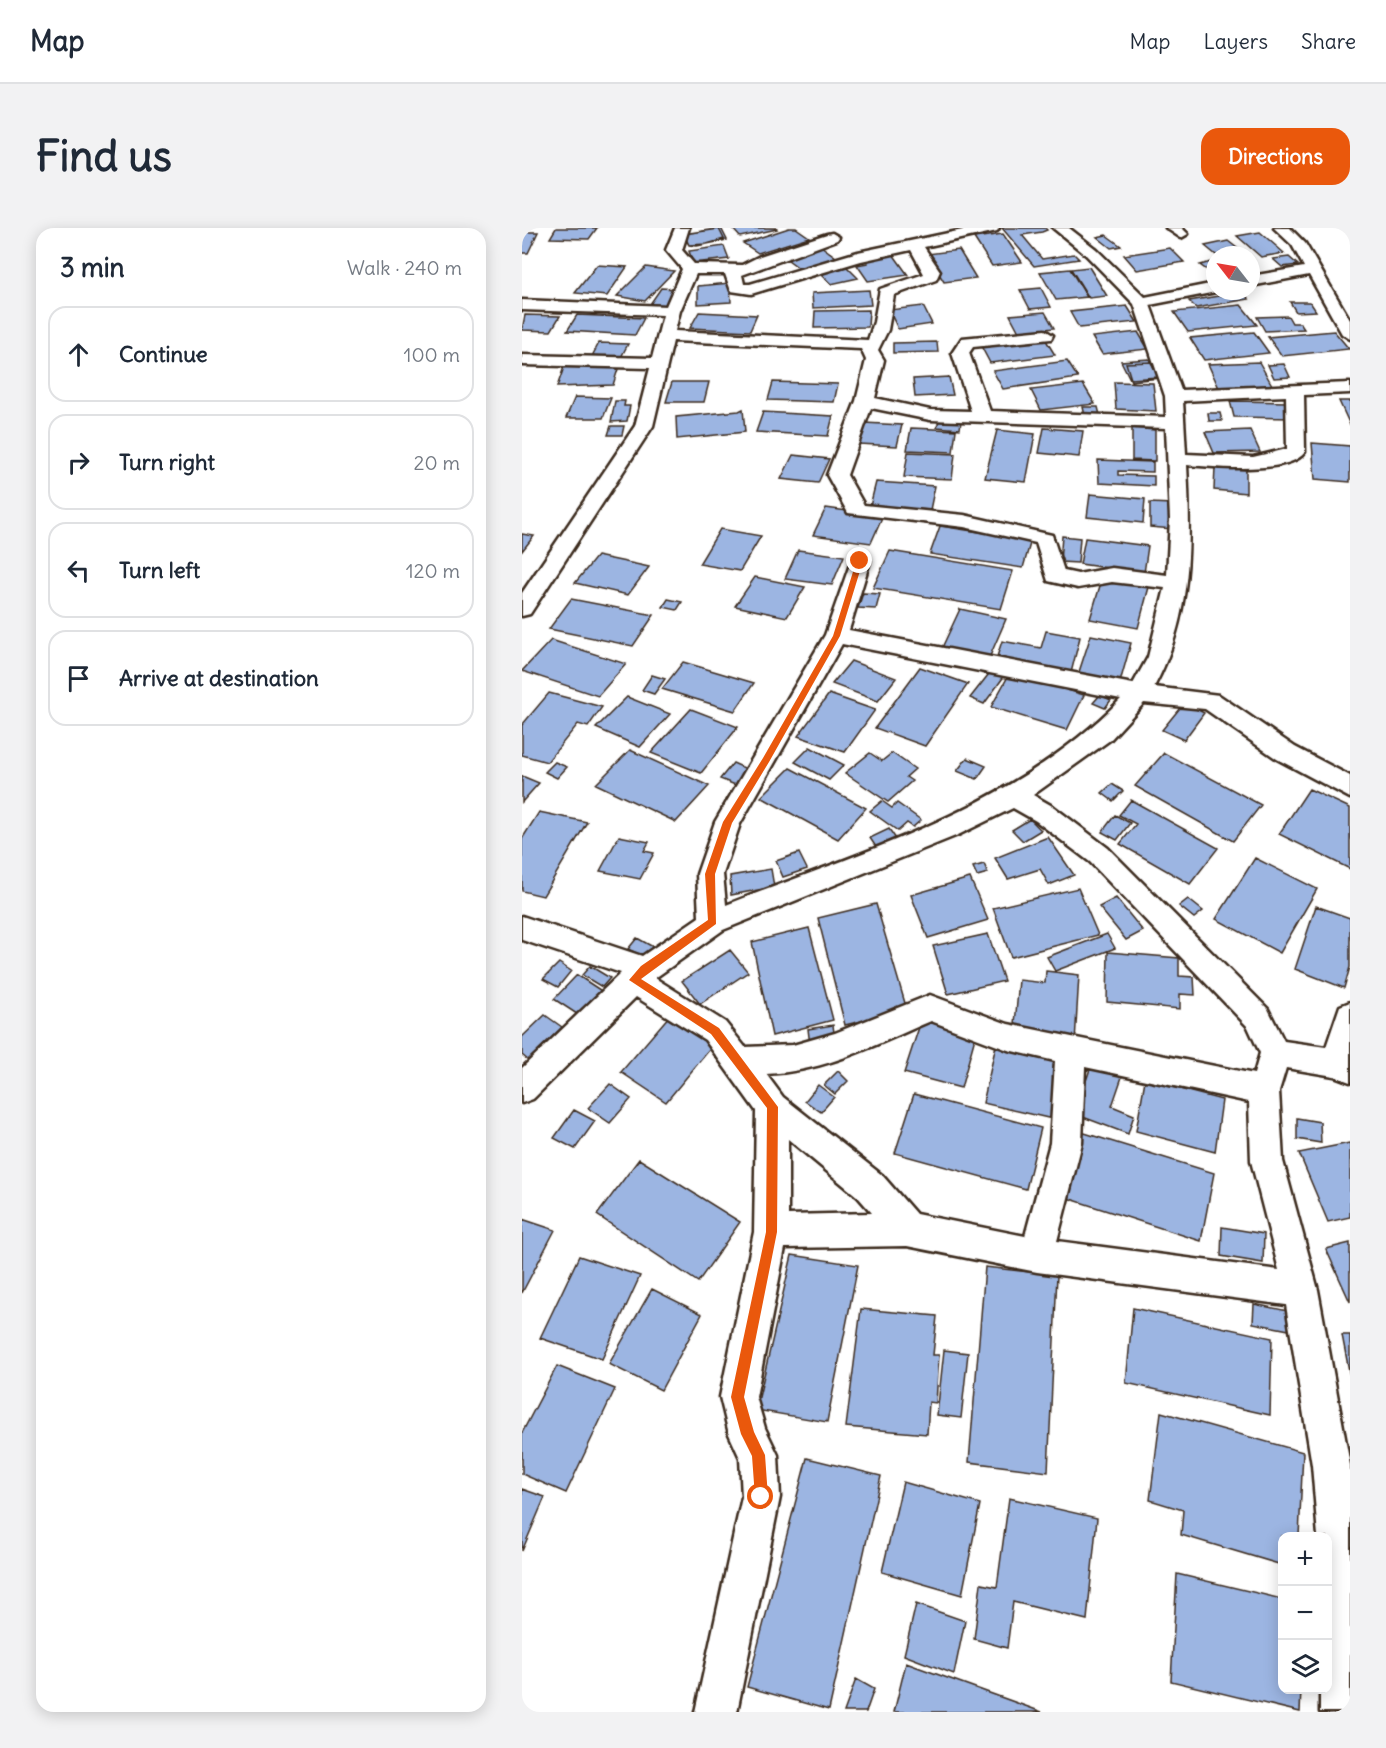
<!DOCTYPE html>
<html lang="en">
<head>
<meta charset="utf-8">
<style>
  body { margin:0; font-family:Delius,sans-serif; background:#f2f2f3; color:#1f2937 }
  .controls { position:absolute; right:18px; bottom:18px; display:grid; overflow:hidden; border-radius:12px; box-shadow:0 3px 15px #0003 }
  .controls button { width:54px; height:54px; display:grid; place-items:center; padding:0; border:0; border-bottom:2px solid #e0e1e3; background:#fff; color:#1f2937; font:30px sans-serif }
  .compass { position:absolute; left:684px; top:18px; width:54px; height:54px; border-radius:50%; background:#fff; box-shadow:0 3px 15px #0003; rotate:301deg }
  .stop { position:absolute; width:18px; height:18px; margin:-14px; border:4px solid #ea580c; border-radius:50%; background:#fff }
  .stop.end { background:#ea580c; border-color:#fff; box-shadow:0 2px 6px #0008 }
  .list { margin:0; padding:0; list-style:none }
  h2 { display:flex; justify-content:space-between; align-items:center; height:78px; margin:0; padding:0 24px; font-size:26px }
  h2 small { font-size:20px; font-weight:400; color:#747a83 }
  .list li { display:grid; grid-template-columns:39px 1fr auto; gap:18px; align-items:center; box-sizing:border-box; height:96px; margin:0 12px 12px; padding:0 12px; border:2px solid #e0e1e3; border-radius:18px }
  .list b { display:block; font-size:22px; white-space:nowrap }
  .list em { font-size:20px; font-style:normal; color:#747a83 }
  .icon { flex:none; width:33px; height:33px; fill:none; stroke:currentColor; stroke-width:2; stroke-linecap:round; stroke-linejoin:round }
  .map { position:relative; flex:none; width:828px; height:1484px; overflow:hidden; border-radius:18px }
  header { display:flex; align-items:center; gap:36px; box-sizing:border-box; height:84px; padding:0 30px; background:#fff; border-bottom:2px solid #e0e1e3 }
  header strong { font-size:28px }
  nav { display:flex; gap:33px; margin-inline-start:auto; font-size:21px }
  .intro { display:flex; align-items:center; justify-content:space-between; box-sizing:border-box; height:144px; padding:0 36px }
  h1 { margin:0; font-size:42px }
  .button { padding:15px 27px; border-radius:18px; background:#ea580c; color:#fff; font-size:21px; font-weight:700 }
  main { display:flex; gap:36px; padding:0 36px }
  aside { flex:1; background:#fff; border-radius:18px; box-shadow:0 3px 15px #0003 }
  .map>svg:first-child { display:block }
  .building { fill:#9cb5e2; stroke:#3b2a1e; stroke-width:1.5 }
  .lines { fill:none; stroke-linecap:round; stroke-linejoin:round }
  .minor-casing { stroke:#3b2a1e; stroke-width:5 }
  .minor { fill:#fff; fill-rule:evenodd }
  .route { fill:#ea580c }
</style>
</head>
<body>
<header>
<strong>Map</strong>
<nav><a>Map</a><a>Layers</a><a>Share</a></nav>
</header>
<div class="intro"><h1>Find us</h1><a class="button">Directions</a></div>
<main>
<aside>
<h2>3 min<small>Walk · 240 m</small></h2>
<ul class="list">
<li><svg class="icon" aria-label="ahead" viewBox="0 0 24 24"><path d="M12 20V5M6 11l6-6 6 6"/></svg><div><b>Continue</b></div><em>100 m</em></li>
<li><svg class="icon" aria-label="right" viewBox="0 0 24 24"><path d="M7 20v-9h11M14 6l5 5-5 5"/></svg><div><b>Turn right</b></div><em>20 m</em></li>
<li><svg class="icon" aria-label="left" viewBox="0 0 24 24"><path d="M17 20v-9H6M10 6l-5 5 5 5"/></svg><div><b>Turn left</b></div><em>120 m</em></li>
<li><svg class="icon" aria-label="arrive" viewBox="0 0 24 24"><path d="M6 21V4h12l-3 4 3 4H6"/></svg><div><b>Arrive at destination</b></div></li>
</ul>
</aside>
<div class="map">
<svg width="828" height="1484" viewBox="0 0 828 1484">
  <rect width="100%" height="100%" fill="#fff"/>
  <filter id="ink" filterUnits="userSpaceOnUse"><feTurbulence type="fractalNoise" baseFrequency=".0167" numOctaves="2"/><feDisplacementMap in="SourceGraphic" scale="12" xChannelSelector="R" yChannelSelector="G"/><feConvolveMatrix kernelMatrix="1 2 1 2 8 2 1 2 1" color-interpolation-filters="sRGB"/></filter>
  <g filter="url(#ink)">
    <!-- building -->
    <path class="building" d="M34,0h41l-8,11 -39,-1z
      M199,0l6,12 -30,6 -8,-1 -6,-11z
      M210,0h44l1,1 -37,8z
      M267,0h7l13,9 -51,16 -15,-10z
      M480,0h43l2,2 -5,2 -20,3 20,24 32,-5 5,5 -45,7z
      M197,1l5,10 -17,5 -18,1 -5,-11z
      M0,4h16l-10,21h-6z
      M738,4l24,21 -23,4 -24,-21z
      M481,6l19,28 -30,4 -18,-28z
      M584,7l15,11 -10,2 -14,-11z
      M706,13l18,14h-30l-11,-9z
      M202,18l5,13 -36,4 -4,-12z
      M299,18l19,14 -37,11 -19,-14z
      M648,20l14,14 -47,8 -13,-15z
      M437,22l17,28 -32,4 -17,-28z
      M371,26l15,21 -40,6 -11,-16 11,-2 -3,-5z
      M767,29l9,8 -16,2 -9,-8z
      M693,33v15l-15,-11z
      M75,37l30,2 -20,29 -32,-3z
      M324,38l12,12 -27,6 -12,-12z
      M124,39l28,4 -29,30 -28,-5z
      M567,39l18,29 -18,2 -18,-29z
      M548,41l17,28 -31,3 -16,-28z
      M208,55l1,19 -33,2v-18z
      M139,60l16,1 -10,16 -17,-1z
      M519,60l10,19 -21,2 -10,-19z
      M347,62l2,15 -58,3 -1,-15z
      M720,64l7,7 -53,9 -7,-7z
      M768,74h20l6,9 -20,1z
      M719,77l16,20 -69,7 -14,-20z
      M401,78l9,18 -34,5 -9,-19z
      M605,78l10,16 -58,6 -9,-16z
      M347,82l-1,17 -54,1 1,-17z
      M177,84l58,3 -7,16 -60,-3z
      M523,84l9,16 -35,4 -9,-17z
      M3,87l35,1 -9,15 -29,-1z
      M55,87l67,3 -9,17 -68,-4z
      M766,88l4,7h8l4,6 -39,2 -8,-14z
      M812,103l15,18 -67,7 -14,-19z
      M616,104l10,17 -46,5 -10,-17z
      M732,104l15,21 -65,7 -14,-22z
      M522,109l11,18 -65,8 -9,-17z
      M415,114l1,10 -45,1v-10z
      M77,115l29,1 -9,17 -29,-1z
      M627,131l11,19 -29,3 -10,-20z
      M545,133l11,17 -75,11 -10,-18z
      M630,134l6,15 -27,2 -5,-16z
      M737,134l13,23 -53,3 -11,-24z
      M762,136l6,13 -16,1 -6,-13z
      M97,138l-6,19 -56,2 7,-20z
      M427,149l4,18 -38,2 -2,-18z
      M150,154h37l-5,20h-38z
      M251,154l65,2 -4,18 -66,-2z
      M592,154l39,1 3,28 -40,-2z
      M561,156l12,20 -54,6 -10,-20z
      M53,169l36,1 -8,20h-37z
      M93,173h10l-1,5h6l-3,15 -16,1z
      M708,173l57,1 5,16 -58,-1z
      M817,173h11v24z
      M561,179h15l2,8 -15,1z
      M221,181l2,23 -68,7 -1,-22 63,-6z
      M241,184l70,4 -5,20 -72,-4z
      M686,185h12l2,8h-13z
      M417,192l22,1 -1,8 -23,-2z
      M342,195l38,2 -5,21 -38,-2z
      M89,198h13l-2,9h-14z
      M389,200l45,2 -3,22 -46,-2z
      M522,200l39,3 -4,26 -40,-4z
      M610,200l23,2v31l-23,-1z
      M475,202l38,4 -9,48 -41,-4z
      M728,202l10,22 -46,1 -9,-21z
      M790,215l38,3v36l-35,-3z
      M386,224l47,2 -3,25 -48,-2z
      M271,227l36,4 -11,24 -37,-4z
      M576,232l55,2v10l-35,-1v4l36,1v10l-55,-3z
      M693,239l31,3v23l-32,-3z
      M354,254l59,4 -5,24 -60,-4z
      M568,266l55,5 -2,24 -56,-6z
      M628,275l22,1 1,25 -23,-2z
      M304,280l57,8 -12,27 -58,-8z
      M418,298l91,14 -8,28 -93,-14z
      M198,301l41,7 -21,35 -41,-7z
      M0,306l12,2 -12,15z
      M540,308l18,2 -2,25 -18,-1z
      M563,310l63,8 -4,27 -64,-9z
      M276,322l46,6 -12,29 -47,-6z
      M368,323l123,20 -12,38 -128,-21z
      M75,328l43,9 9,2 -21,28 -53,-12z
      M233,349l50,10 -18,30 -52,-11z
      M580,351l47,8 -11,41 -48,-9z
      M341,365l17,1 -4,15 -18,-1z
      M49,371l83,16 -21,31 -84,-17z
      M146,371l14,3 -5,8 -14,-3z
      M438,381l46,10 -19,44 -47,-11z
      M524,403l34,6 -10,40 -75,-14 7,-22 39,7z
      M569,407l40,8 -12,43 -42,-8z
      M29,412l75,24 -28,32 -76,-25z
      M329,433l45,17 -18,23 -46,-17z
      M161,434l71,21 -19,28 -73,-22z
      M398,439l48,17 -43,62 -50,-18z
      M470,442l13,5 -21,29 -14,-6z
      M488,445l74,22 -17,35 -76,-23z
      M130,447l13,4 -11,15 -12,-4z
      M27,465l53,14 -14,20 -10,-3 -31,38 -25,-7v-30z
      M307,466l46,16 -30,42 -47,-16z
      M578,467l11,5 -6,8 -12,-5z
      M105,469l43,17 -30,33 -44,-19z
      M662,475l20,10 -20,27 -22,-10z
      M169,481l47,18 -37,46 -50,-20z
      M288,519l34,18 -15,15 -34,-18z
      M108,522l79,36 -33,36 -80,-38z
      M348,525l12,8 10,-8 23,16 -9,8 6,4 -24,21 -43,-29z
      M642,525l97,52 -28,36 -98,-55z
      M445,530l19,8 -9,13 -20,-8z
      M33,534l12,5 -10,11 -12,-6z
      M211,535l18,8 -13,15 -18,-7z
      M268,540l76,40 -28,31 -77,-42z
      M0,548l17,7 -17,19z
      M590,556l11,7 -10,10 -11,-8z
      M787,561l41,19v61l-71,-35z
      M609,572l87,48 -28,36 -70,-40 16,-20 -17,-9z
      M360,573l10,7 5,-5 24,17 -8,7 -6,-4 -9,8 -28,-20z
      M17,584l48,10 -44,74 -21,-5v-52z
      M593,587l15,8 -13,17 -15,-8z
      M508,591l11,11 -18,11 -11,-11z
      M367,601l7,10 -20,8 -6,-9z
      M97,608l30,6 -5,9 10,2 -14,26 -40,-8z
      M526,609l26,38 -25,10 -9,-16 -32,10 -13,-21z
      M277,625l8,16 -24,8 -7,-16z
      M733,630l62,31 -37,64 -64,-34z
      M462,636l4,9 -11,3 -4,-9z
      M249,641l3,18 -43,8 -1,-19z
      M448,650l18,42 -60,18 -17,-43z
      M556,660l20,47 -87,22 -18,-49z
      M594,670l27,33 -17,9 -27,-33z
      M666,671l15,12 -9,7 -15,-12z
      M354,676l31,106 -62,15 -27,-107z
      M794,678l34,12v49l-6,21 -49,-19z
      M287,700l24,92 -61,16 -20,-94z
      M466,706l16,47 -56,13 -15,-48z
      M585,706l8,14 -60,23 -8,-14z
      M115,710l18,10 -8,10 -19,-9z
      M208,722l18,22 -48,32 -18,-23z
      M586,724l71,6v18l15,1 1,18 -15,-1v15l-73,-7z
      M37,735l12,8 -13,16 -15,-8z
      M68,738l20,12 -8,9 -20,-12z
      M524,743l33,4 -4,67 -61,-7 5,-55 26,3z
      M55,747l29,19 -23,24 -29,-19z
      M402,784l54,15 -17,61 -57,-15z
      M23,787l17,12 -33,34 -7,-6v-18z
      M148,787l45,28 -49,59 -45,-30z
      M311,797l2,16 -25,4 -2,-16z
      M474,817l71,16 -10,59 -74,-17z
      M570,835l31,11 -11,32 22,9 -6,19 -53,-20z
      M316,843l10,10 -13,13 -11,-9z
      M623,852l77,20 -7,52 -79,-21z
      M88,856l21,15 -21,24 -22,-15z
      M296,857l16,12 -13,15 -16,-11z
      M392,866l127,34 -15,61 -131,-36z
      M52,882l21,11 -20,28 -21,-11z
      M775,890l23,4 1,21 -24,-4z
      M556,903l136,42 -13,68 -140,-45z
      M828,915v74l-22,5 -29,-69z
      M117,931l101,63 -42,60 -101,-67z
      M0,991l33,11 -33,63z
      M700,999l42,7 -1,29 -42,-7z
      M828,1015v59l-24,-53z
      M270,1027l66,10 -31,157 -71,-12z
      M57,1028l61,20 -38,83 -62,-21z
      M463,1039l72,8 -9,197 -79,-10z
      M130,1061l50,25 -41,76 -52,-26z
      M732,1076l34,7 1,19 -36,-7z
      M611,1080l139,30 -2,77 -144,-32z
      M339,1081l76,7 -4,39h6l-3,48 -7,-1 -2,32 -81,-7z
      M820,1107h8v41z
      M422,1122l24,3 -7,65 -24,-3z
      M35,1138l58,23 -49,104 -44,-19v-41z
      M639,1184l142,40 -4,84h-17v29l-101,-30 2,-25 -33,-10z
      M285,1230l74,18 -52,234 -82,-23z
      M381,1254l77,22 -18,91 -80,-23z
      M0,1261l23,8 -23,54z
      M487,1270l88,20 -10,102 -74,-18 -6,46 -33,-9 7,-55 16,3z
      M655,1346l105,25v91h19l-1,22 -129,-31z
      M394,1376l49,17 -11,53 -50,-19z
      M384,1435l136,49h-148z
      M334,1451l18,10 -8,23h-22z"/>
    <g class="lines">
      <defs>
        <path id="minor" d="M153,0h14l-7,22 12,14 48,1 18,-9 67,-22 5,-1 7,4 -2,3 -95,35 2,9h6l108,-32 114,-24h27l-2,3 -73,16 16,24 -4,9 -42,15 -6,35 -10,20 6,10 -9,38 55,12 41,1 -19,-58 10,-15 83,-8 8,5 -2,4 -78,8 -4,6 21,58 176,6 -1,-21 -31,-92 -48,-49 -33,-27h16l27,21 49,48 70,-14v8h6l-71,14 31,85 169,-7v10l-46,2 1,57c-16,23 -93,15 -118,13 4,78 5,152 -33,222l65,8 76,52 55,29v22l-73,-39 -72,-50 -61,-6 -34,37 -77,55 21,12 54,41 160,161 16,32 42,6 14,-41 10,-4v80l-16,-6 -48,-8 -7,23 4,70 35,129 32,175v247h-30v-22h8v-154h-10l-6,-71 -26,-160 -249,-33 -130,-26 -122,2 -29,149 9,31 13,27 2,42 -43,215h-42l47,-215 -2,-39 -11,-24 -9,-37 34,-165 2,-121 -51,-71 -69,-43 -103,102 -11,4v-35l99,-95 -99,-33v-24l120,40 57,-39 -2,-43 18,-52 110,-187 28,-79h14l3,5 -21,69 284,54 15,-27 17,-69 -53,-6 -34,6 -30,-7 -12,-38 -72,-16 -116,-14 -21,-38 29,-74 10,-41 -5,-11 -188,-8 -20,85 -123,188 -8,2v-23l113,-167 15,-58 -128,-3v-10l130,3 11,-43 -141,-5v-10l144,6 16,-37 -16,-19zM389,22l13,24 -44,15 -6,33 -6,18 -193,-9 5,-20 16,-37h29l6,17 20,3 110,-33zM764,168l1,53 -34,8 -67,-3 -3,-53zM349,180l59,12 236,8 4,91 -3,56 -55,-7 -34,6 -14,-3 -12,-36 -88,-20 -100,-10 -17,-30zM320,416l279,55c-106,109 -258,152 -395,206l-3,-31 17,-50zM491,580l23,13 54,41 158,165 12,26 -6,21 -246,-50 -78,-29 -95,38 -42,12 -48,2 -20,-25 -70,-44 68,-48 235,-95zM409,793l77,29 47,11 -5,82 -25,93 -109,-22 -34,-39 -99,-78 -17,-23c58,-2 111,-30 165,-53zM563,839l164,35 2,59 28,109 -222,-29 25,-98zM266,911l70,58 14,16 -84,2z
          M644,0h16l6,6 -7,4z
          M752,0h16l15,15 45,77v19l-8,-5 -33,-59 -58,11v-10l53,-9 -12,-22z"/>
      </defs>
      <!-- minor casing -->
      <use href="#minor" class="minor-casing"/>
      <!-- minor -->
      <use href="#minor" class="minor"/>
    </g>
  </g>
  <!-- route -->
  <path class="route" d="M335,331l6,2 -23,75 -71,126 -37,61 -17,51 1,50 -75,55 78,49 59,79 -1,125 -33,165 10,35 11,23 3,42 -7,6 -6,-6 -3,-41 -11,-22 -10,-37 35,-165 1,-124 -56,-74 -82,-54 12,-14 67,-46 -3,-46 18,-52 40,-64 70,-122z"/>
</svg>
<div class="controls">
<button>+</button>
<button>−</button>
<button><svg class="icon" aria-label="layers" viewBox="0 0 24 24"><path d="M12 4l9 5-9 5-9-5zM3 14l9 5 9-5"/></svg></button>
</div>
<svg class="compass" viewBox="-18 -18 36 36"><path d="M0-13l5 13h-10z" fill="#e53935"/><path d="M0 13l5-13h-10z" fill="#747a83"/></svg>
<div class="stop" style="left:239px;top:1269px"></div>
<div class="stop end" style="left:338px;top:333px"></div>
</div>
</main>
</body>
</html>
